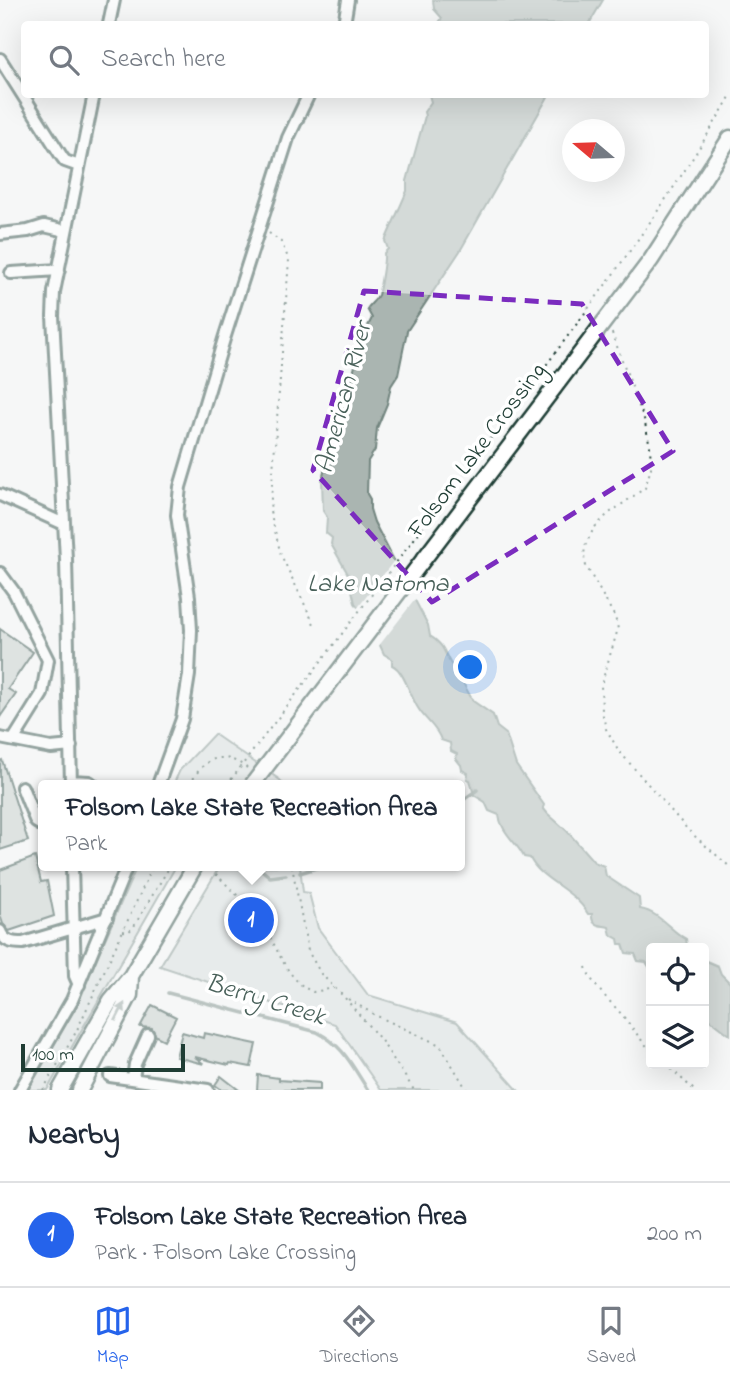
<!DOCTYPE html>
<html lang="en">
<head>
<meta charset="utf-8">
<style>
  body { margin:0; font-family:"Indie Flower",sans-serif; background:#f2f2f3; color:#1f2937 }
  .controls { position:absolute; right:21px; bottom:21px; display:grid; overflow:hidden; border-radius:7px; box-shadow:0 7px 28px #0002 }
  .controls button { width:63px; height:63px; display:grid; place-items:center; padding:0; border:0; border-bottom:2px solid #e0e1e3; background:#fff; color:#1f2937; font:35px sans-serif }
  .compass { position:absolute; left:562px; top:119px; width:63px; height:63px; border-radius:50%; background:#fff; box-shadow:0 7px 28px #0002; rotate:289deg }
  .scale { position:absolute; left:21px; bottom:18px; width:164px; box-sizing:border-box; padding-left:7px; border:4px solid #1f3d34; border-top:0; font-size:19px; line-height:24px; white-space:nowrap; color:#1f3d34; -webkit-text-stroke:5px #fff; paint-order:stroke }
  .you { position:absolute; left:471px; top:668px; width:24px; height:24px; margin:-18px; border:5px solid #fff; border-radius:50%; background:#1a73e8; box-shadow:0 0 0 10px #1a73e833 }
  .badge { display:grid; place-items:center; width:46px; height:46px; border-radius:50%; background:#2563eb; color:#fff; font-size:23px; font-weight:700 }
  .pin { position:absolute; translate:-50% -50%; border:4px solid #fff; box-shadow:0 2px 7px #0006 }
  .popup { position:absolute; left:38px; top:780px; width:427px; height:91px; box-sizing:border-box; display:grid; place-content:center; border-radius:7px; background:#fff; filter:drop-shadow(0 2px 5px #0005); font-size:23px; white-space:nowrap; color:#747a83 }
  .popup b { font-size:26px; color:#1f2937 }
  .popup::after { content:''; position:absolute; left:50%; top:100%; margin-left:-14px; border:14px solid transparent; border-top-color:#fff }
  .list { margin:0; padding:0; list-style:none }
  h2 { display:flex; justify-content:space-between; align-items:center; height:91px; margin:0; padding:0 28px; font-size:30px }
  h2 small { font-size:23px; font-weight:400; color:#747a83 }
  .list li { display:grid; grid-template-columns:46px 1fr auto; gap:21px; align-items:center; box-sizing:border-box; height:105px; padding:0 28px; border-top:2px solid #e0e1e3 }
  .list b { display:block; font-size:26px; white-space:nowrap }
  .list p { margin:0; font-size:23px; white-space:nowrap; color:#747a83 }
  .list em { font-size:23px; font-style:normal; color:#747a83 }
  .icon { flex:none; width:38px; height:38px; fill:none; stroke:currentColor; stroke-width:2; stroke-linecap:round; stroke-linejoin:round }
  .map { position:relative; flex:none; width:730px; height:1090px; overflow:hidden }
  .search { position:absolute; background:#fff; box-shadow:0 7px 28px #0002; left:21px; right:21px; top:21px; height:77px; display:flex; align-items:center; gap:18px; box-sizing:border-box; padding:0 24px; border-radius:7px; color:#747a83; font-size:26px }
  .sheet { height:196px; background:#fff }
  nav { display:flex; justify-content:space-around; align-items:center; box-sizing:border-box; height:98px; border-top:2px solid #e0e1e3; background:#fff; font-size:19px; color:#747a83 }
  nav a { display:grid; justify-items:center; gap:4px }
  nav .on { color:#2563eb }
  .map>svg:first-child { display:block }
  .green { fill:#d6dcdb; stroke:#7a8c88; stroke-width:2 }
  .water { fill:#aab5b1; stroke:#72857f; stroke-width:2 }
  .pier { fill:#f6f7f7 }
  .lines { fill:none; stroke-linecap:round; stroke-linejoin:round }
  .stream { stroke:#72857f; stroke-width:3.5 }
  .building { fill:#c0c9c6; stroke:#1f3d34; stroke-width:2 }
  .minor-casing { stroke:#1f3d34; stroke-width:16 }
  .major-casing { stroke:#1f3d34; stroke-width:19 }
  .path { stroke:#1f3d34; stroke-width:2; stroke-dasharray:2 5; stroke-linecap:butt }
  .minor { stroke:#fff; stroke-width:10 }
  .major { stroke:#fff; stroke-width:14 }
  .major-bridge-casing { stroke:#1f3d34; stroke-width:19; stroke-linecap:butt }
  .path-bridge { stroke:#1f3d34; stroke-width:2; stroke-dasharray:2 5; stroke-linecap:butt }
  .major-bridge { stroke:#fff; stroke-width:14 }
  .oneway { fill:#8f9e9a }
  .marked { fill:none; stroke:#7b2cbf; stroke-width:5; stroke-dasharray:14 9; stroke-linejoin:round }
  .labels { text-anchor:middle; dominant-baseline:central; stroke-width:7; stroke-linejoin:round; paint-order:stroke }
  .street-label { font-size:24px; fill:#1f3d34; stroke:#fff }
  .water-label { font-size:26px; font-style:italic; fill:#49615a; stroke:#fff }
</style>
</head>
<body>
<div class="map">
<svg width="730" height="1090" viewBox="0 0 730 1090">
  <rect width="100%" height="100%" fill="#f6f7f7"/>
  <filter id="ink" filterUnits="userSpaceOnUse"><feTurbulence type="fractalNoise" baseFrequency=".0143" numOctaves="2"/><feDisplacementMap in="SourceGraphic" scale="14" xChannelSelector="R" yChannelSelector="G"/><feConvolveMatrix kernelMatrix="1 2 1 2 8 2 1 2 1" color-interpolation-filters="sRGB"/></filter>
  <g filter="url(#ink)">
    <!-- green -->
    <path class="green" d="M214,734l66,46 4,5h-111l7,-15z
      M137,866h39l-129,224h-19l47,-82z
      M220,866h80l3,26 6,1 9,35 50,67 89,27 61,68h-137l-46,-66 -175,-58z"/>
    <!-- water -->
    <path class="water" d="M433,0h170l-14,24h-151l4,-6 -8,-9z
      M429,95h120l-89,156 -53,80 -9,44 -7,11 -4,18 -10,24 -2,22 -7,11 -1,33 3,5v10l4,13 54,103 2,11c21,13 12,25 31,38l1,7 11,20 20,14 4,12 9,7 10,31 28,40 -1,3 5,6 19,17 27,31 10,4 2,10 33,22 1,11c20,3 31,23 46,30l1,6 4,3h-40v22l-5,-8 -8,-1 -3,-7 -9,-1 -3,-9h-4l-1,-5 -7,-4 -2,-8c-8,-2 -18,0 -17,-13h-4c-14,-25 -48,-34 -58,-56l-6,-1c-7,-14 -23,-25 -25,-42l-10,-4 -4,-9 -11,-7 -4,-15 -3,-1 1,-6 -6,-3 -1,-5 -5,-6 1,-5 -6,-3 -1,-8 -9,-3c-4,-13 -16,-20 -23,-32 -8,-12 -14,-38 -26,-43v-6l-8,-5 -14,-30 -15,-21 -7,-29 -17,-30 1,-6 -6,-5 1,-16 -4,-6 -1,-31 13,-52 3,1 2,-4 22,-87 10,-20 -5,-9c3,-5 9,-9 11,-14 2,-6 7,-36 6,-42l4,-4 -3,-8 22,-50v-10l18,-65 -1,-4 7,-10z
      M704,960l14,6 3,8 9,9v52l-26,-20z"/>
    <!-- pier -->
    <path class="pier" d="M396,558l21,39 -39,50 -7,-10 -4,-12 -11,-15z"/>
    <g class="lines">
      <!-- stream -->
      <path class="stream" d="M459,803l18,-13
        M257,866l13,11 16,-2
        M300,873l22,-7
        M168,993l149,39c27,14 35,34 51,58"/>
    </g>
    <!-- building -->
    <path class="building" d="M0,629l33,23 -25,37 8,5 -16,23z
      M2,760l26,81 -28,9v-89z
      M35,857l6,25 6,-1 7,35 -45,15 -6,-7 -3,-9v-45z
      M152,1005l24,12 -12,23 -8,-4 -4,-8 -12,-1z
      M182,1032l21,6 1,-5 52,11 -5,23 -21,-4 -1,2 -34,-8 9,7 -28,-7z
      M258,1075l21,3v2l41,3v7h-63z
      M221,1076l18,14h-17l-7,-5z"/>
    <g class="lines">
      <defs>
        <path id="minor" d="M109,24l5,-24
          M344,24l4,-24
          M0,59l62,98 3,4 14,5
          M0,234l28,-3 16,-5 22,5
          M11,273l48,-3
          M0,495l64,29
          M0,573l14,19 34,68 -6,34 -28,45
          M0,738l51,10 20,-2
          M71,781l18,1 4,3
          M71,785l-5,-226 -13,-243 1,-24 40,-198
          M158,785l24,-66 7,-44 2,-45 -2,-33 -12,-82 3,-28 44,-148 64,-201 21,-44
          M22,787l14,35 7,4
          M72,866l3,110 4,9
          M0,931c4,11 13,12 23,12l84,-25
          M110,1076l98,14
          M133,1079l2,-15 13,-29
          M20,1090l52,-90 55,-134"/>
        <path id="major" d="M554,388l97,-128 79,-122
          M60,1090l51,-90 20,-24 64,-110
          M80,1090l50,-95 1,-19"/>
      </defs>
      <!-- minor casing -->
      <use href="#minor" class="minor-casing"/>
      <!-- major casing -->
      <use href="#major" class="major-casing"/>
      <!-- path -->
      <path class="path" d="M269,233l12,9 8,18 -19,251 11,44 33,69
        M612,333l32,86 6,27 1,22 -6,20 -37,26 -14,14 -9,18 -1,10 2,10 29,51 3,12 -17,56 1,26 4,18 13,22 70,80 41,36
        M538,376c68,-91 135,-181 192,-279
        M190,785c13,-27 31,-36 57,-17
        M292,866l16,85 13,23 23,23 36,42 34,51
        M211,869c18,19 39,36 53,58 15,22 22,53 49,65l21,-4
        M123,931l5,1 5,-4 37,-62
        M586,967c7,22 27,35 40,53 9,11 15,21 25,30
        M348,999l27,16 65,30 27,45
        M666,1064l28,26
        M43,1090l33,-58 77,-166"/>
      <!-- minor -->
      <use href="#minor" class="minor"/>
      <!-- major -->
      <use href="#major" class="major"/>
      <defs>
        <path id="major-bridge" d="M252,785l302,-397"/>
      </defs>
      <!-- major-bridge casing -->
      <use href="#major-bridge" class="major-bridge-casing"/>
      <!-- path-bridge -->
      <path class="path-bridge" d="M227,785l311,-409"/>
      <!-- major-bridge -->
      <use href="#major-bridge" class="major-bridge"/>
    </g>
    <!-- one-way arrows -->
    <defs><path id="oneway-solid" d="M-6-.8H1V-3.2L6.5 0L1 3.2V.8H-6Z" transform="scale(1.75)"/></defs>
    <use class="oneway" href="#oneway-solid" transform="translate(120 1012) rotate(-63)"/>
  </g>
  <!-- marked area -->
  <path d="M0 0H730V1090H0ZM364,291l218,13 91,147 -241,151 -119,-132z" fill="#f6f7f7" fill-opacity=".55" fill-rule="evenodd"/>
  <path class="marked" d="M364,291l218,13 91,147 -241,151 -119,-132z"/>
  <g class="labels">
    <!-- street labels -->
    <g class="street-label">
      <text transform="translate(478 451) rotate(-53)">Folsom Lake Crossing</text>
    </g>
    <!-- water labels -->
    <g class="water-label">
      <text transform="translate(345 398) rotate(-75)">American River</text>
      <text x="378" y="585">Lake Natoma</text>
      <text transform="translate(265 1001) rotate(17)">Berry Creek</text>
    </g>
  </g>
</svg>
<div class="controls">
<button><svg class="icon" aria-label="locate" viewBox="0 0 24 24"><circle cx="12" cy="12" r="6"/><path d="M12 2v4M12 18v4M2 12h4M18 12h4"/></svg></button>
<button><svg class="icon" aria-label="layers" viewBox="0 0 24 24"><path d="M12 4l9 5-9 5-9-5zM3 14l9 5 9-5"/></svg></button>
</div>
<svg class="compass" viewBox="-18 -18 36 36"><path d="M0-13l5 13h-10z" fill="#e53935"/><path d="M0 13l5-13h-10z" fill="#747a83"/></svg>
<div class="scale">100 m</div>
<div class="you"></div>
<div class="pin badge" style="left:251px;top:920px">1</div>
<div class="popup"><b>Folsom Lake State Recreation Area</b>Park</div>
<div class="search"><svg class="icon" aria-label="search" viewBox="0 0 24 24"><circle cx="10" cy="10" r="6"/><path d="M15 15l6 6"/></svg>Search here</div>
</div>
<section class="sheet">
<h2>Nearby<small></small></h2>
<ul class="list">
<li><span class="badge">1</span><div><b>Folsom Lake State Recreation Area</b><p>Park · Folsom Lake Crossing</p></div><em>200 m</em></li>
</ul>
</section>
<nav>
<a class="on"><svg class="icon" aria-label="map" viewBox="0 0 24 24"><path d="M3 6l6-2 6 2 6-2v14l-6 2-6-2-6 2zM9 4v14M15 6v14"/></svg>Map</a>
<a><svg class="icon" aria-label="directions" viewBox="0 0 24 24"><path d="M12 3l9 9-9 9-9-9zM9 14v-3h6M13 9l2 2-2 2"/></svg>Directions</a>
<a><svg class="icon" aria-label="saved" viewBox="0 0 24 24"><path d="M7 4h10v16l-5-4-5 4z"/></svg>Saved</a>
</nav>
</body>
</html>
